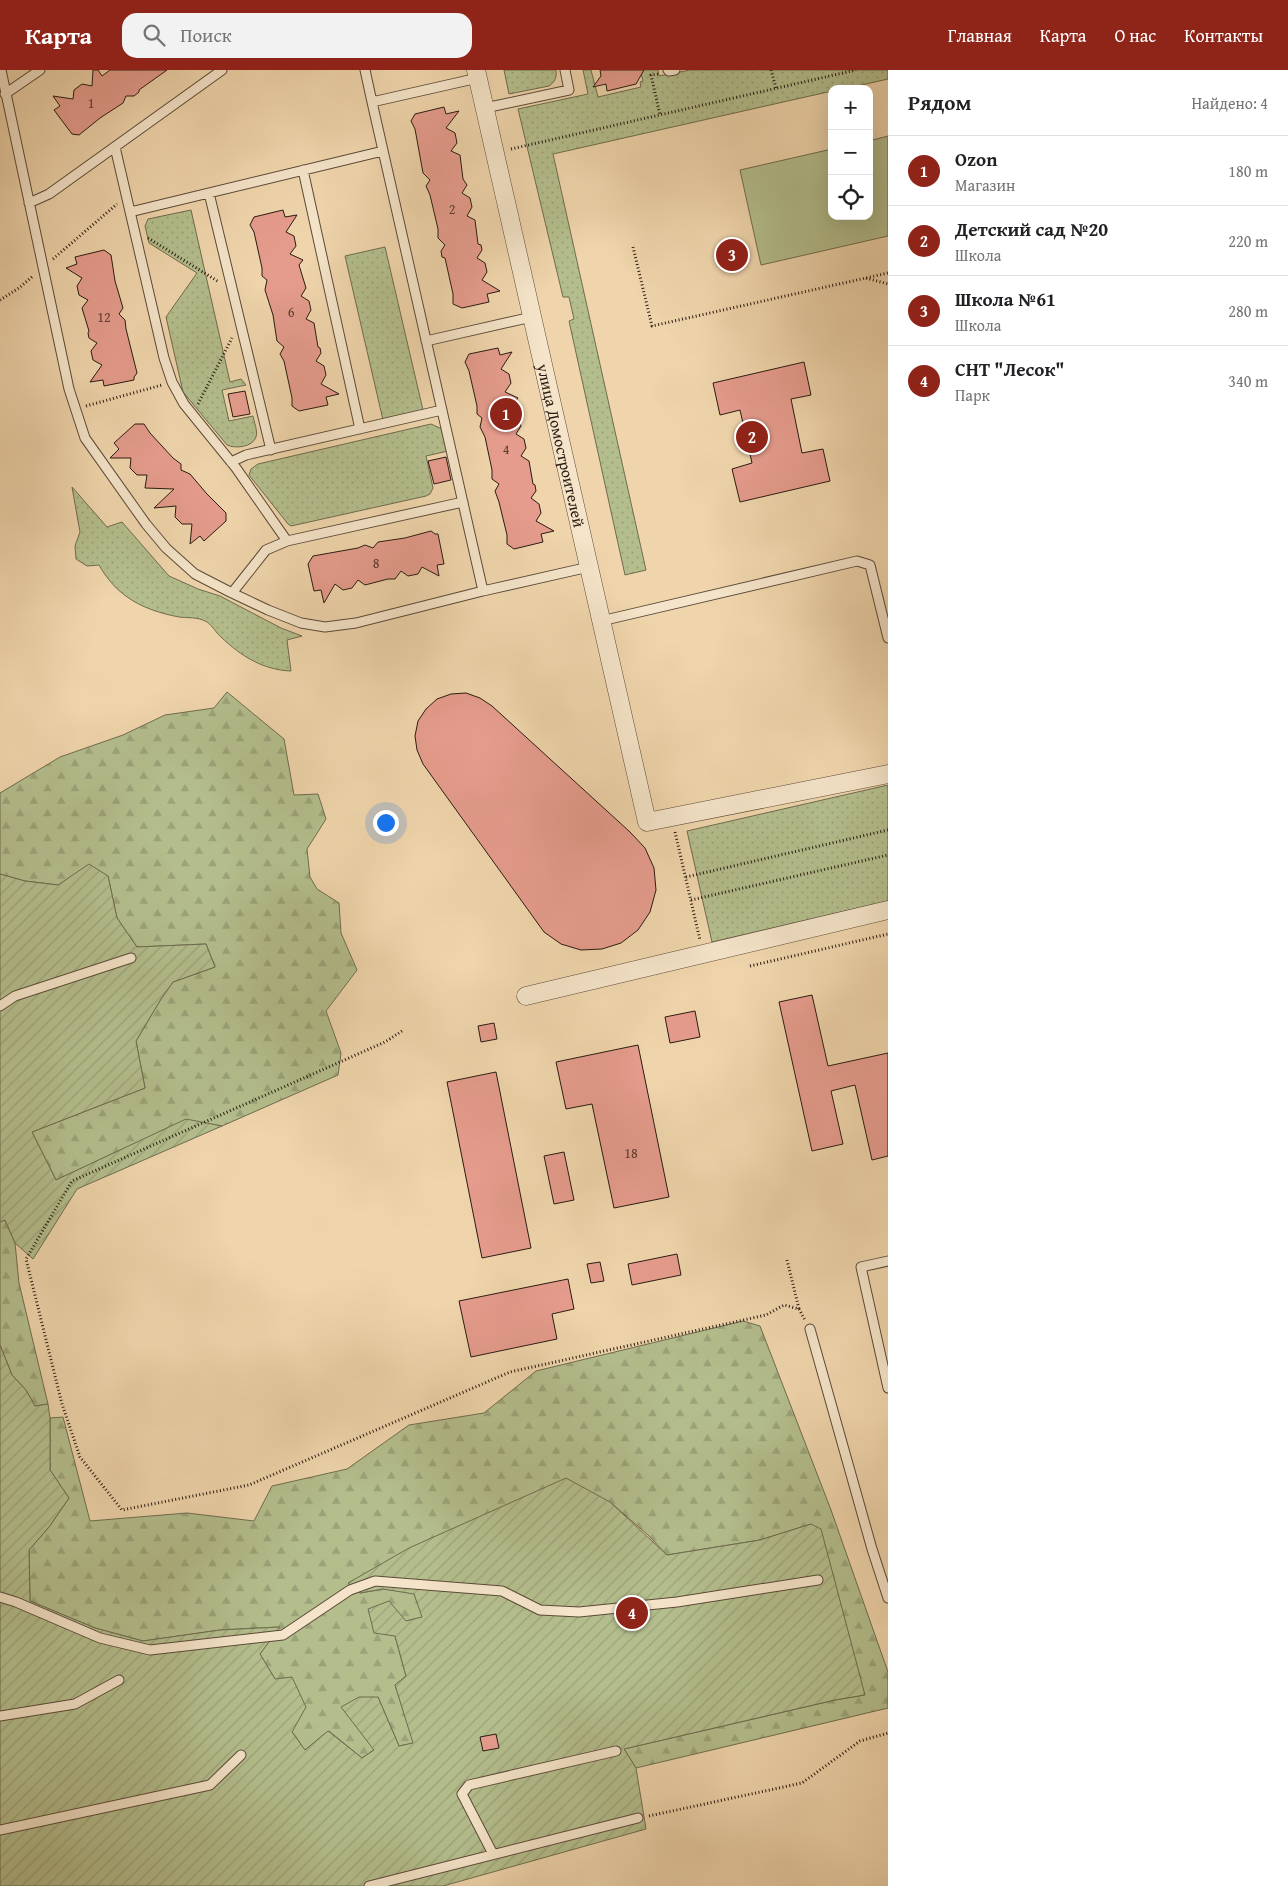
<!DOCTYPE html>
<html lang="ru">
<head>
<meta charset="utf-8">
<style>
  body { margin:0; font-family:"Gentium Book Plus",serif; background:#f2f2f2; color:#202124 }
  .controls { position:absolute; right:15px; top:15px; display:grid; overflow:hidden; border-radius:10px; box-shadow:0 5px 20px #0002 }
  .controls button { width:45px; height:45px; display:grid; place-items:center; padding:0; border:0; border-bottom:1px solid #e0e0e0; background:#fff; color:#202124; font:25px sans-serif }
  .you { position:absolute; left:385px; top:752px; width:18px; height:18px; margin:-12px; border:4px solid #fff; border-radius:50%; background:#1a73e8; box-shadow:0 0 0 8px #1a73e833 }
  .badge { display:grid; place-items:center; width:32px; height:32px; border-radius:50%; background:#8f2418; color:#fff; font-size:16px; font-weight:700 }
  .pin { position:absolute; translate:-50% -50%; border:2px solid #fff; box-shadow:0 1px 5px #0006 }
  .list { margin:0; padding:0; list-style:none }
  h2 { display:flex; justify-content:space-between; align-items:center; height:65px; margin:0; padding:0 20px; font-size:21px }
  h2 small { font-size:16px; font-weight:400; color:#757577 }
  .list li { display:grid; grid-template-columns:32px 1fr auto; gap:15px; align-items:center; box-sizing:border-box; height:70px; padding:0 20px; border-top:1px solid #e0e0e0 }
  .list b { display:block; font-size:19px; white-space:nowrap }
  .list p { margin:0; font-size:16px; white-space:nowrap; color:#757577 }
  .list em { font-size:16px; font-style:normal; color:#757577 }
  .icon { flex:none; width:28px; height:28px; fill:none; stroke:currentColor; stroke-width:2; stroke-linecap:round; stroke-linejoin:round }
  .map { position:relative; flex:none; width:888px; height:1816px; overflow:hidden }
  header { display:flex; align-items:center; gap:30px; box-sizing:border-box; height:70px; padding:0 25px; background:#8f2418; color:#fff }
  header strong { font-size:24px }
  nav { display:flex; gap:28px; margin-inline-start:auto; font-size:18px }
  .search { width:350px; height:45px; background:#f2f2f2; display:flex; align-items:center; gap:12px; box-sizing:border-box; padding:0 18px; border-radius:15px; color:#757577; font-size:19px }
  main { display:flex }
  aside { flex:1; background:#fff }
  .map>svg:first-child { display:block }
  .grass { fill:url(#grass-dots); stroke:#6e6c4f }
  .forest { fill:url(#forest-firs); stroke:#6e6c4f }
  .garden { fill:url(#garden-furrows); stroke:#6e6c4f }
  .pitch { fill:#b4be8d; stroke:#6e6c4f }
  .building { fill:#e69c8d; stroke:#281b11 }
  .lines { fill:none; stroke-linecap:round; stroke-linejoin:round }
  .lane-casing { stroke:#5a4a38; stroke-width:11 }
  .street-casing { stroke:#5a4a38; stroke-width:19 }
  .path { stroke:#281b11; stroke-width:3; stroke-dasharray:1 2.5; stroke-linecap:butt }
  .lane { stroke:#f5e4c9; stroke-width:9 }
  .street { stroke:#f5e4c9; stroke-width:18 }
  .labels { text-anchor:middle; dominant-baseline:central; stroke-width:4.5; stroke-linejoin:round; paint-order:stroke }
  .number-label { font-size:14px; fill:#583b30 }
  .street-label { font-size:16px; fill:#281b11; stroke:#f5e4c9 }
</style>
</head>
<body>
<header>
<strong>Карта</strong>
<div class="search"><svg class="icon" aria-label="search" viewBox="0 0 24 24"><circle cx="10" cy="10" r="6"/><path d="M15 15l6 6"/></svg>Поиск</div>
<nav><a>Главная</a><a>Карта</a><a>О нас</a><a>Контакты</a></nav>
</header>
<main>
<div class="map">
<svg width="888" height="1816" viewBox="0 0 888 1816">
  <defs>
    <pattern id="grass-dots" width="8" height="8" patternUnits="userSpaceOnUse" patternTransform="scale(1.25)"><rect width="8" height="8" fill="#b4be8d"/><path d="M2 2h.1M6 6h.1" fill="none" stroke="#9ba379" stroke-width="1.8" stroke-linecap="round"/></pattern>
    <pattern id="forest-firs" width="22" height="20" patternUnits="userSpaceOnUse" patternTransform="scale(1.25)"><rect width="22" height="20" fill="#b4be8d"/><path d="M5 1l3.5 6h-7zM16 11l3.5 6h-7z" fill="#9ba379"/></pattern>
    <pattern id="garden-furrows" width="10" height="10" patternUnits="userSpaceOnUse" patternTransform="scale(1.25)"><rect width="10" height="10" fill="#b4be8d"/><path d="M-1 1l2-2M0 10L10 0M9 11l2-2" fill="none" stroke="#9ba379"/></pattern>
  </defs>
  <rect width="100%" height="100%" fill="#f0d5ac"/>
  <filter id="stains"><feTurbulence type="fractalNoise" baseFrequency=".004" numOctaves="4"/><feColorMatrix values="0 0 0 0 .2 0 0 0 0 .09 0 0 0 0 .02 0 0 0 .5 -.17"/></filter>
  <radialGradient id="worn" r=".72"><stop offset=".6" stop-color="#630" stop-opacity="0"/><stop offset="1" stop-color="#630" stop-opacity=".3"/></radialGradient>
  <!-- grass -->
  <path class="grass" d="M504,0h52c1,7 -1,12 -7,16l-40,8z
    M583,0h8l7,27 43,-10 -1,-5 3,-1 -3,-11h18l1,6 31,-6h198v9l-44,10h-12v2l-279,63 93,416 -21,5 -56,-254 5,-2 -5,-22h-6l-45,-188 70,-15z
    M191,140l39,172 11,-3 5,6 -24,5 7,31 24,-5c1,6 5,15 3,21 -3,10 -21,12 -29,8l-44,-53 -17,-75 31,-44 -48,-30 -4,-17 3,-7z
    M385,177l38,163 -40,10 -38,-164z
    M431,354l11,5 6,22 -22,5 7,32 -3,6 -4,2 -135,30 -3,-2 -39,-49 2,-6 7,-5z
    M72,417l35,40 15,-5 47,54 29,13 22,7 61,32 21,8 -15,4 4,31c-28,-1 -50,-15 -70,-34 -5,-4 -10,-14 -16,-16 -7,-4 -18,-3 -26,-4 -36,-7 -62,-20 -80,-52l-12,1 -11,-7 -1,-13 5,-14z
    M888,715v116l-176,41 -25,-111z"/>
  <!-- forest -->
  <path class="forest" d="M227,622l57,47 10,56 24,-1 8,25 -19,30 3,28 7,12 22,14 2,30 16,37 -31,41 15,42 -3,22 -116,51 -36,-6 -130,60 -24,-48 113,-44 -9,-47 25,-42 12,-17 42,-15 -9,-23 -69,3 -20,-29 -9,-42 -50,9 -33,-4 -25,-7v-81l60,-36 63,-22 42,-20 49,-7z
    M5,1150l10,23 4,40 29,121 -13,2 -9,-16 -14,-15 -12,-30v-123z
    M743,1251l17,5 71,184 57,162v36l-252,60 -12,-19 211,-49 29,-5 -53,-171 -51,16 -93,15 -19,-20 -38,-33 -250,91 23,-4 31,4 9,24 -17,4 -11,15 11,40 -11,9 19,58 -15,3 -21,-49 -3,52 -13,9 -33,-27 -24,19 -13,-18 -17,-53 -15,-25 19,-27 -59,3 -77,11 -48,-13 -65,-27 -1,-51 20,-23 20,-29 -19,-28v-52l13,-1 27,104 97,-8 67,8 18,-35 75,-17 62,-44 75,-12 52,-42z"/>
  <!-- garden -->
  <path class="garden" d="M89,794l19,12 9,42 20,29 69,-3 9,23 -42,15 -12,17 -25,42 9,47 -113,44 24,48 130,-61 36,7 -145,63 -44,70 -18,-16 -10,-23 -5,2v-348l25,7 33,4z
    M0,1275l12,30 14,15 9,16 13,-2 2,14v52l19,28 -20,29 -20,23 1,51 65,27 48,13 77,-11 60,-3 -20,27 15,25 17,-2 14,30 -14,25 13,18 23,-19 34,27 12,-8 -33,-43 18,-10h19l21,49 14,-3 -18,-58 11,-9 -11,-40 -21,-3 -6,-24 21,-8 17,20 16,-4 -8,-23 -31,-5 -23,4 -12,-10 61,-35 157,-70 44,24 57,53 93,-15 51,-16 10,5 44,166 -30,5 -211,49 12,19 10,61 -203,57h-443z"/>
  <!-- pitch -->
  <path class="pitch" d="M888,66v100l-127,29 -21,-95 92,-21v67h37v-75z"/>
  <!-- building -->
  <path class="building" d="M93,0h5l4,6 8,-6h57l-28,20v2l-5,4h-8l-3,7 -23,15 -21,17 -7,-1 -18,-24 6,-4 -7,-10 20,3 1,-9 8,-6 10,2z
    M600,0h44l-8,14 -29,7 -1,-7 -13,3 8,-11z
    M444,37l2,7 13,-3 -13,17 9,5 2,10 -6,8 9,4 3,24 4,6 -5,8 8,5 2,9 -5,9 8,4 3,24 3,1 1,5 -5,8 8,5 2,9 -5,8 18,11 -13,3 2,8 -27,6 -9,-4v-10l-8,-36 -3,-1 -1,-6 4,-6 -7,-7v-9l-8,-34 -4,-9 4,-6 -7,-7 -8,-44 -4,-8 4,-7z
    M283,140l2,7 12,-2 -11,17 8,4 2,10 -6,8 13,6 -4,5 7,23 -5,8 8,5 2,9 -5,9 8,4 4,24 2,1 1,5 -5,8 8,5 2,9 -5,9 18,10 -13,3 2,8 -29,6 -7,-5v-8l-8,-37 -4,-7 4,-7 -7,-6 -4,-26 -8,-25 2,-10 -5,-4v-8l-8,-36 -4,-7 4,-8z
    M104,180l7,5 4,26 8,27 -4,6 6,6 1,9 11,44 -3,4v3l-30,6 -1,-6 -13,2 12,-17 -9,-5 -2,-9 6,-8 -8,-5 -1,-5 1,-2 -7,-23 6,-8 -9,-5 -2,-9 5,-8 -16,-10 11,-4 -2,-7z
    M498,278l2,7 12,-3 -11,17 8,5 2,9 -6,9 13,6 -4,5 7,23 -5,8 8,5 2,9 -5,8 8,5 4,23 2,1 1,6 -5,7 8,6 2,9 -5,8 18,10 -13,3 2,8 -29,7 -7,-5v-9l-8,-33 -4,-11 4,-7 -7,-5v-9l-7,-33 -5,-10 2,-9 -5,-4v-8l-8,-35 -4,-9 4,-8z
    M804,292l7,33 -20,4 11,54 21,-4 7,32 -90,21 -8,-33 20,-6 -12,-53 -20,5 -7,-32z
    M245,321l5,23 -17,3 -5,-23z
    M135,354h9l6,9 23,25 8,6v6l9,4 17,20 19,19v8l-22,20 -4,-5 -10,8 2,-20h-10l-7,-7 1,-11 -22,2 20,-19 -29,-1 2,-13h-10l-7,-7 1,-10h-21l9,-9 -5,-6z
    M446,387l5,23 -17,4 -6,-23z
    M431,461l4,3h3l6,30 -7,1 2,11 -17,-9 -4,7 -10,2 -7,-5 -6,8h-7l-23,6 -7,-5 -6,8 -9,2 -8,-6 -11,19 -3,-13 -7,1 -6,-27 5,-8 45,-8 7,-3 8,3 5,-6 27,-4z
    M466,623l14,5 12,8 138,126 15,16 9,20 2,22 -6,22 -12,18 -17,13 -19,6 -21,1 -20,-6 -17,-12 -121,-168 -6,-14 -2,-14 3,-15 8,-12 11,-10 14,-5z
    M812,925l16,71 60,-13v103l-16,4 -17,-75 -24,6 12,53 -31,7 -33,-149z
    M695,941l5,26 -30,6 -5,-26z
    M494,953l3,16 -16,3 -3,-16z
    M638,975l31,152 -55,11 -22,-104 -26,5 -10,-47z
    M496,1002l35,176 -49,10 -35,-176z
    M564,1082l10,48 -20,4 -10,-48z
    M677,1184l4,21 -49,10 -4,-21z
    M600,1192l4,19 -13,2 -4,-19z
    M568,1209l6,30 -22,5 5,25 -86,18 -12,-56z
    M496,1664l3,14 -16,3 -3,-14z"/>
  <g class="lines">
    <defs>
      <path id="lane" d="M1,0l68,319 16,49 61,86 20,24 29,26 37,19 36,17 33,13 24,4 31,-4 127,-32
        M365,0l7,32
        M668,0l1,1 6,-1
        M478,8l-106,24 111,489 106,-24
        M5,24l35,-24
        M485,38l84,-18 -4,-20
        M115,77l49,211 8,24 12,22 52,64 51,73
        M303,100l57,259
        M209,123l62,257
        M29,133l20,-9 173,-124
        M130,142l253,-61
        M426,271l106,-24
        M231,392l15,-7 196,-45
        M232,523l34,-43 21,-9 176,-39
        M601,551l256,-60 13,4 18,73
        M0,936l15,-10 116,-38
        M888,1191l-27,6 27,121
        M810,1259l62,220 16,49
        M0,1527l16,5 84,36 50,12 133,-15 67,-45 25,-9 127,10 38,19 39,2 98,-10 141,-22
        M0,1646l75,-12 44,-24
        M0,1760l210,-45 31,-30
        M493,1784l-31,-60 7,-9 147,-34
        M369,1816l269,-68"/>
      <g id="street">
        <path id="s1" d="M476,0l171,752 241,-48"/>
        <path d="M526,926l362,-86"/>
      </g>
    </defs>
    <!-- lane casing -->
    <use href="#lane" class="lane-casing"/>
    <!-- street casing -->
    <use href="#street" class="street-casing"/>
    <!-- path -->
    <path class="path" d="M771,0l5,18
      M658,4l-7,1 9,40
      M511,79l345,-79
      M148,168l71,44
      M633,177l19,79 236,-53
      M53,189l64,-55
      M866,208l22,6
      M0,230l19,-12 14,-12
      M198,334l34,-66
      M86,336l76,-21
      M675,762l25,108
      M686,807l202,-47
      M691,830l197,-45
      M750,896l138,-32
      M402,961l-17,11 -313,139 -46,78 36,145 18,53 42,53 127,-25 261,-113 256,-57 18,-10 15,4 6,11
      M787,1190l12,49
      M649,1746l153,-33 58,-42 28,-8"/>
    <!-- lane -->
    <use href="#lane" class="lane"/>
    <!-- street -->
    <use href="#street" class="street"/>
  </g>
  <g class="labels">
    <!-- number labels -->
    <g class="number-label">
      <text x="91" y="33">1</text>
      <text x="452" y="139">2</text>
      <text x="291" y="242">6</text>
      <text x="104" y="247">12</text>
      <text x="506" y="379">4</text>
      <text x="376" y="493">8</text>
      <text x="631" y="1083">18</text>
    </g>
    <!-- street labels -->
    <g class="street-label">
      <text stroke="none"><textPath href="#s1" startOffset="385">улица Домостроителей</textPath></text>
    </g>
  </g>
  <rect width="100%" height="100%" filter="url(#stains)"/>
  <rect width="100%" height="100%" fill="url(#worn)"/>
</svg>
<div class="controls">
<button>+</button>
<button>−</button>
<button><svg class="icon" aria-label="locate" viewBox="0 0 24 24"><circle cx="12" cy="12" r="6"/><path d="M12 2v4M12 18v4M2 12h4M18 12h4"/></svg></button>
</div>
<div class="you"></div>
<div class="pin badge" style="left:506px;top:344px">1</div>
<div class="pin badge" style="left:752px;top:367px">2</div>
<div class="pin badge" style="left:732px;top:185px">3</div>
<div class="pin badge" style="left:632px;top:1543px">4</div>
</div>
<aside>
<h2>Рядом<small>Найдено: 4</small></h2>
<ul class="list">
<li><span class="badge">1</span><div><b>Ozon</b><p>Магазин</p></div><em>180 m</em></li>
<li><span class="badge">2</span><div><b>Детский сад №20</b><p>Школа</p></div><em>220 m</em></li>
<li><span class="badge">3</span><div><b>Школа №61</b><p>Школа</p></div><em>280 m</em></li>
<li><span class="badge">4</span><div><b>СНТ &quot;Лесок&quot;</b><p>Парк</p></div><em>340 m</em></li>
</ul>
</aside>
</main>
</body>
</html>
